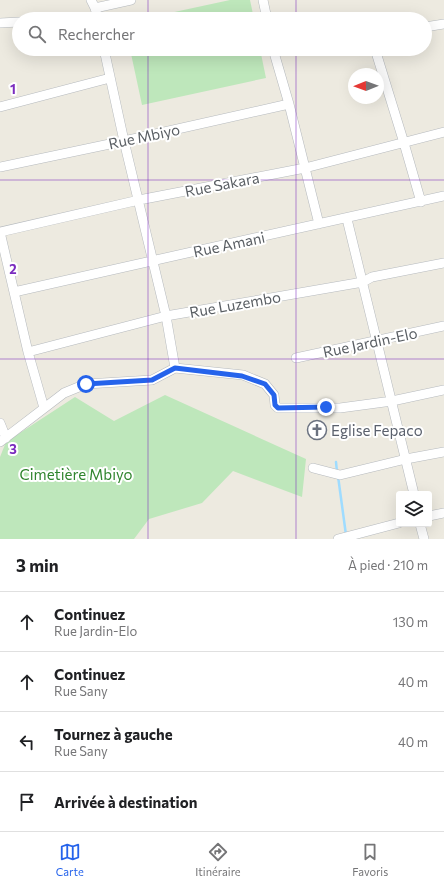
<!DOCTYPE html>
<html lang="fr">
<head>
<meta charset="utf-8">
<style>
  body { margin:0; font-family:Commissioner,sans-serif; background:#f2f2f2; color:#202124 }
  .controls { position:absolute; right:12px; bottom:12px; display:grid; overflow:hidden; border-radius:4px; box-shadow:0 4px 16px #0002 }
  .controls button { width:36px; height:36px; display:grid; place-items:center; padding:0; border:0; border-bottom:1px solid #e0e0e0; background:#fff; color:#202124; font:20px sans-serif }
  .compass { position:absolute; left:348px; top:68px; width:36px; height:36px; border-radius:50%; background:#fff; box-shadow:0 4px 16px #0002; rotate:269deg }
  .stop { position:absolute; width:12px; height:12px; margin:-9px; border:3px solid #2563eb; border-radius:50%; background:#fff }
  .stop.end { background:#2563eb; border-color:#fff; box-shadow:0 1px 4px #0008 }
  .list { margin:0; padding:0; list-style:none }
  h2 { display:flex; justify-content:space-between; align-items:center; height:52px; margin:0; padding:0 16px; font-size:17px }
  h2 small { font-size:13px; font-weight:400; color:#757577 }
  .list li { display:grid; grid-template-columns:26px 1fr auto; gap:12px; align-items:center; box-sizing:border-box; height:60px; padding:0 16px; border-top:1px solid #e0e0e0 }
  .list b { display:block; font-size:15px; white-space:nowrap }
  .list p { margin:0; font-size:13px; white-space:nowrap; color:#757577 }
  .list em { font-size:13px; font-style:normal; color:#757577 }
  .icon { flex:none; width:22px; height:22px; fill:none; stroke:currentColor; stroke-width:2; stroke-linecap:round; stroke-linejoin:round }
  .map { position:relative; flex:none; width:444px; height:539px; overflow:hidden }
  .search { position:absolute; background:#fff; box-shadow:0 4px 16px #0002; left:12px; right:12px; top:12px; height:44px; display:flex; align-items:center; gap:10px; box-sizing:border-box; padding:0 14px; border-radius:22px; color:#757577; font-size:15px }
  .sheet { height:292px; background:#fff }
  nav { display:flex; justify-content:space-around; align-items:center; box-sizing:border-box; height:56px; border-top:1px solid #e0e0e0; background:#fff; font-size:11px; color:#757577 }
  nav a { display:grid; justify-items:center; gap:2px }
  nav .on { color:#2563eb }
  .map>svg:first-child { display:block }
  .green { fill:#bee7bb }
  .lines { fill:none; stroke-linecap:round; stroke-linejoin:round }
  .stream { stroke:#9fdcff; stroke-width:2.5 }
  .minor-casing { stroke:#b6babe; stroke-width:10 }
  .minor { stroke:#fff; stroke-width:9 }
  .route { stroke:#2563eb; stroke-width:5 }
  .grid { fill:none; stroke:#7b2cbf; stroke-width:1; stroke-opacity:0.55 }
  .labels { text-anchor:middle; dominant-baseline:central; stroke-width:4; stroke-linejoin:round; paint-order:stroke }
  .street-label { font-size:15px; fill:#595e63; stroke:#fff }
  .worship-label { font-size:15px; fill:#5b616d; stroke:#fff; text-anchor:start }
  .park-label { font-size:15px; fill:#30852e; stroke:#fff }
  .grid-label { font-size:13px; text-anchor:middle; font-weight:bold; fill:#7b2cbf; stroke:#fff; stroke-width:4; stroke-linejoin:round; paint-order:stroke }
</style>
</head>
<body>
<div class="map">
<svg width="444" height="539" viewBox="0 0 444 539">
  <rect width="100%" height="100%" fill="#edeae0"/>
  <!-- green -->
  <path class="green" d="M230,0h20l4,19h-112z
    M130,49h130l6,29 -124,27z
    M165,395l141,64 -4,38 -69,-26 -31,32 -53,16 -15,20h-134v-82l6,-15 69,-45 39,24z"/>
  <g class="lines">
    <!-- stream -->
    <path class="stream" d="M336,462l1,10
      M338,476l8,59"/>
    <defs>
      <path id="minor" d="M91,0l4,8 3,11
        M263,0l4,19
        M95,8l36,-8
        M81,19l17,-1
        M0,23l19,-1
        M425,27l19,-3
        M104,49l20,92 42,175 9,52
        M273,49l16,55 30,120
        M375,49l29,94 17,59
        M0,107l110,-29
        M0,167l124,-26 165,-37
        M347,219l67,275
        M0,232l139,-32 166,-32 139,-36
        M0,232l28,120 16,56
        M14,292c143,-33 287,-64 430,-96
        M28,352l138,-36 197,-34 9,-5 72,-14
        M296,358l148,-32
        M0,423l6,15
        M0,442l64,-49 22,-9 66,-4 23,-12 68,7 22,9 9,11 1,10 3,3h62l52,-7 52,-11
        M313,468l27,7 66,-16 38,-7
        M429,516l15,-3
        M420,524l4,15
        M338,539l61,-16"/>
    </defs>
    <!-- minor casing -->
    <use href="#minor" class="minor-casing"/>
    <!-- minor -->
    <use href="#minor" class="minor"/>
  </g>
  <g class="lines">
    <!-- route -->
    <path class="route" d="M86,384l66,-4 23,-12 67,8 23,8 9,11 1,10 3,3 48,-1"/>
  </g>
  <!-- grid -->
  <path class="grid" d="M148,0v19M296,0v19M148,49v490M296,49v490M0,180h444M0,359h444"/>
  <!-- icons -->
  <defs>
    <symbol id="church-ring" viewBox="-11 -11 22 22"><circle r="9.5" fill="#fff" stroke="#6b7280" stroke-width="1.5"/><path d="M-1.2-6h2.4v3.5h3.3v2.4h-3.3V6h-2.4V-.1h-3.3v-2.4h3.3Z" fill="#6b7280"/></symbol>
  </defs>
  <g fill-rule="evenodd">
    <use href="#church-ring" x="306" y="419" width="22" height="22"/>
  </g>
  <g class="labels">
    <!-- street labels -->
    <g class="street-label">
      <text transform="translate(144 136) rotate(-12)">Rue Mbiyo</text>
      <text transform="translate(222 184) rotate(-11)">Rue Sakara</text>
      <text transform="translate(229 244) rotate(-12)">Rue Amani</text>
      <text transform="translate(235 304) rotate(-10)">Rue Luzembo</text>
      <text transform="translate(370 342) rotate(-12)">Rue Jardin-Elo</text>
    </g>
    <!-- worship labels -->
    <g class="worship-label">
      <text x="331" y="430">Eglise Fepaco</text>
    </g>
    <!-- park labels -->
    <g class="park-label">
      <text x="76" y="474">Cimetière Mbiyo</text>
    </g>
  </g>
  <g class="grid-label">
    <text x="13" y="94">1</text>
    <text x="13" y="274">2</text>
    <text x="13" y="454">3</text>
  </g>
</svg>
<div class="controls">
<button><svg class="icon" aria-label="layers" viewBox="0 0 24 24"><path d="M12 4l9 5-9 5-9-5zM3 14l9 5 9-5"/></svg></button>
</div>
<svg class="compass" viewBox="-18 -18 36 36"><path d="M0-13l5 13h-10z" fill="#e53935"/><path d="M0 13l5-13h-10z" fill="#757577"/></svg>
<div class="stop" style="left:86px;top:384px"></div>
<div class="stop end" style="left:326px;top:407px"></div>
<div class="search"><svg class="icon" aria-label="search" viewBox="0 0 24 24"><circle cx="10" cy="10" r="6"/><path d="M15 15l6 6"/></svg>Rechercher</div>
</div>
<section class="sheet">
<h2>3 min<small>À pied · 210 m</small></h2>
<ul class="list">
<li><svg class="icon" aria-label="ahead" viewBox="0 0 24 24"><path d="M12 20V5M6 11l6-6 6 6"/></svg><div><b>Continuez</b><p>Rue Jardin-Elo</p></div><em>130 m</em></li>
<li><svg class="icon" aria-label="ahead" viewBox="0 0 24 24"><path d="M12 20V5M6 11l6-6 6 6"/></svg><div><b>Continuez</b><p>Rue Sany</p></div><em>40 m</em></li>
<li><svg class="icon" aria-label="left" viewBox="0 0 24 24"><path d="M17 20v-9H6M10 6l-5 5 5 5"/></svg><div><b>Tournez à gauche</b><p>Rue Sany</p></div><em>40 m</em></li>
<li><svg class="icon" aria-label="arrive" viewBox="0 0 24 24"><path d="M6 21V4h12l-3 4 3 4H6"/></svg><div><b>Arrivée à destination</b></div></li>
</ul>
</section>
<nav>
<a class="on"><svg class="icon" aria-label="map" viewBox="0 0 24 24"><path d="M3 6l6-2 6 2 6-2v14l-6 2-6-2-6 2zM9 4v14M15 6v14"/></svg>Carte</a>
<a><svg class="icon" aria-label="directions" viewBox="0 0 24 24"><path d="M12 3l9 9-9 9-9-9zM9 14v-3h6M13 9l2 2-2 2"/></svg>Itinéraire</a>
<a><svg class="icon" aria-label="saved" viewBox="0 0 24 24"><path d="M7 4h10v16l-5-4-5 4z"/></svg>Favoris</a>
</nav>
</body>
</html>
